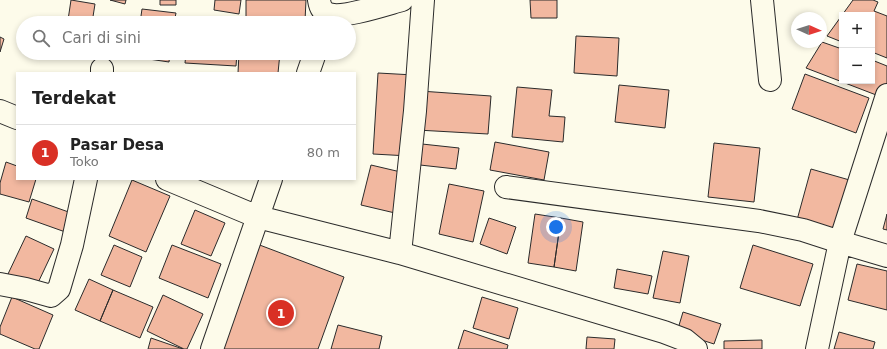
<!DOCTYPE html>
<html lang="id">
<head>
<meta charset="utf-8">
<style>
  body { margin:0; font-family:"DejaVu Sans",sans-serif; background:#f6f6f6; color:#222 }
  .controls { position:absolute; right:12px; top:12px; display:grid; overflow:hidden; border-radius:0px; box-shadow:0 2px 6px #0003 }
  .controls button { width:36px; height:36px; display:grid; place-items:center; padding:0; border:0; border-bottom:1px solid #e0e0e0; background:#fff; color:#222; font:20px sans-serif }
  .compass { position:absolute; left:791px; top:12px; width:36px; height:36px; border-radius:50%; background:#fff; box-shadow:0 2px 6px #0003; rotate:93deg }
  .you { position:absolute; left:556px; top:227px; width:14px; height:14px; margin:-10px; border:3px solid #fff; border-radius:50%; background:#1a73e8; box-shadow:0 0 0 6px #1a73e833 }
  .badge { display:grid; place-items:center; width:26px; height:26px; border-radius:50%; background:#d93025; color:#fff; font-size:13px; font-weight:700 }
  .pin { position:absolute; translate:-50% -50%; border:2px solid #fff; box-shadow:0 1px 4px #0006 }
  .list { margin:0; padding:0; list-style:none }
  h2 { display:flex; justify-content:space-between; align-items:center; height:52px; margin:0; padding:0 16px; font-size:17px }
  h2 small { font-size:13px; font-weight:400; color:#767676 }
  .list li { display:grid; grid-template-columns:26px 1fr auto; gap:12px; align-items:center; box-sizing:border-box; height:56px; padding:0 16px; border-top:1px solid #e0e0e0 }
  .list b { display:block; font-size:15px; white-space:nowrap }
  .list p { margin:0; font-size:13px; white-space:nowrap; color:#767676 }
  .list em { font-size:13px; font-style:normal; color:#767676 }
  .icon { flex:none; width:22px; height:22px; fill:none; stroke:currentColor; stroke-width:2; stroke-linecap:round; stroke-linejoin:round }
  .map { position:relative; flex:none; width:887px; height:349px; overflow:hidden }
  .search { position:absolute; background:#fff; box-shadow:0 2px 6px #0003; left:16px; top:16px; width:340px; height:44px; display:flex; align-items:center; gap:10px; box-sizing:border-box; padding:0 14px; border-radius:22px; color:#767676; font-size:15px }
  .panel { position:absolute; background:#fff; box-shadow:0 2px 6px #0003; left:16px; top:72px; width:340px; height:108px; border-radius:0px }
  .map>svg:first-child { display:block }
  .building { fill:#f2b8a0; stroke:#2b2b2b }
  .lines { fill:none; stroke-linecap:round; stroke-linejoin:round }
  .minor-casing { stroke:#2b2b2b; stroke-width:24 }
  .minor { stroke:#fdfbea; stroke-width:22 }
</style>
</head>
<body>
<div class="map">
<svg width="887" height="349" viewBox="0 0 887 349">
  <rect width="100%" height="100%" fill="#fdfbea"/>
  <!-- building -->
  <path class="building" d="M71,0l24,4 -3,19 -24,-3z
    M110,0h16l-1,4z
    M160,0h16v5h-16z
    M215,0h26l-2,14 -25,-4z
    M246,0h60l-1,21 -59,-3z
    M530,0h27v18h-26z
    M853,0h20l5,2 -4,9 13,5v42l-15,-6v-37h-30v27l-15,-6z
    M142,9l34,4 -2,10h-34z
    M242,20l40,2 -40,1z
    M576,36l43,2 -2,38 -43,-3z
    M0,37l4,2 -4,13z
    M822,42l20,7v32h30v-21l15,6v23l-3,9 -78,-30z
    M76,53h42l-1,6 -41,-3z
    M136,53h34l-1,9 -34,-5z
    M186,53h51l-1,13 -51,-3z
    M239,53h41l-2,20h-40z
    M378,73l36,2 -5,81 -36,-2z
    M805,74l64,24 -13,35 -64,-24z
    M619,85l50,5 -4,38 -50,-6z
    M517,87l35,3 -3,26 16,1 -2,25 -51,-5z
    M420,91l71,5 -3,38 -71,-4z
    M495,142l54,10 -5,28 -54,-10z
    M714,143l46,5 -6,54 -46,-5z
    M422,144l37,4 -3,21 -36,-4z
    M6,162l11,4v13h19l-7,23 -29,-8v-11z
    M371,165l34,8 -10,40 -34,-8z
    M811,169l42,12 -14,51 -42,-12z
    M132,180l38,16 -24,56 -37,-16z
    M449,184l35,7 -11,51 -34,-8z
    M32,199l45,16 -6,19 -45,-16z
    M195,210l30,13 -14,33 -30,-12z
    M535,214l26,4 -7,49 -26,-4z
    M887,214v16l-4,-1z
    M489,218l27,9 -9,27 -27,-10z
    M561,218l22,4 -7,49 -22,-4z
    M26,236l28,13 -18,38 -28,-13z
    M257,244l87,33 -26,72h-99z
    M114,245l28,12 -12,30 -29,-12z
    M172,245l49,19 -13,34 -49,-20z
    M753,245l60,19 -13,42 -60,-18z
    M663,251l26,5 -9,47 -27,-5z
    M857,264l30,7v39l-39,-10z
    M617,269l35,7 -4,18 -34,-6z
    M89,279l24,11 -13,31 -25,-11z
    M113,290l40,17 -13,31 -40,-17z
    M163,295l40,19 -16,35h-3l-37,-18z
    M12,297l41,18 -14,34h-4l-35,-15v-7z
    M482,297l36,11 -9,31 -36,-11z
    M683,312l38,12 -7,20 -37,-12z
    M338,325l44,11 -3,13h-48z
    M464,330l44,15 -1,4h-49z
    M839,332l36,10 -2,7h-39z
    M587,337l28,2 -1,10h-28z
    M151,338l32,11h-35z
    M762,340v9h-38v-8z"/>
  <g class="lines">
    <defs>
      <path id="minor" d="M319,0c1,7 3,12 10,14 13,5 58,-10 73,-14
        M762,0l8,80
        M102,73v-4
        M308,73l7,-20
        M0,111l17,7
        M167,179l91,38 142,36 264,79 21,8 11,9
        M506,187l253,34 44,9 37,12 47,14
        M400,253l15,-142 8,-111
        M0,284l26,5 25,7 8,-7 13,-44 14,-66
        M212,349l59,-170
        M817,349l23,-107 47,-147"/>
    </defs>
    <!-- minor casing -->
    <use href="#minor" class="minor-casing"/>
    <!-- minor -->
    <use href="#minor" class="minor"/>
  </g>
</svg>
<div class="controls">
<button>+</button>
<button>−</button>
</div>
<svg class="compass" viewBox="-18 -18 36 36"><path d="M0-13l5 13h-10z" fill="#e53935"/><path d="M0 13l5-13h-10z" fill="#767676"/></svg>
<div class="you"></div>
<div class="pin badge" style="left:281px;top:313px">1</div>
<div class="search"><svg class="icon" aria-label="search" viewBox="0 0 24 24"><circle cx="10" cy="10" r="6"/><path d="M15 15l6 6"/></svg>Cari di sini</div>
<section class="panel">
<h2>Terdekat<small></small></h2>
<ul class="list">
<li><span class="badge">1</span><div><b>Pasar Desa</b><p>Toko</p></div><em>80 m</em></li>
</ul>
</section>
</div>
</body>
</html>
